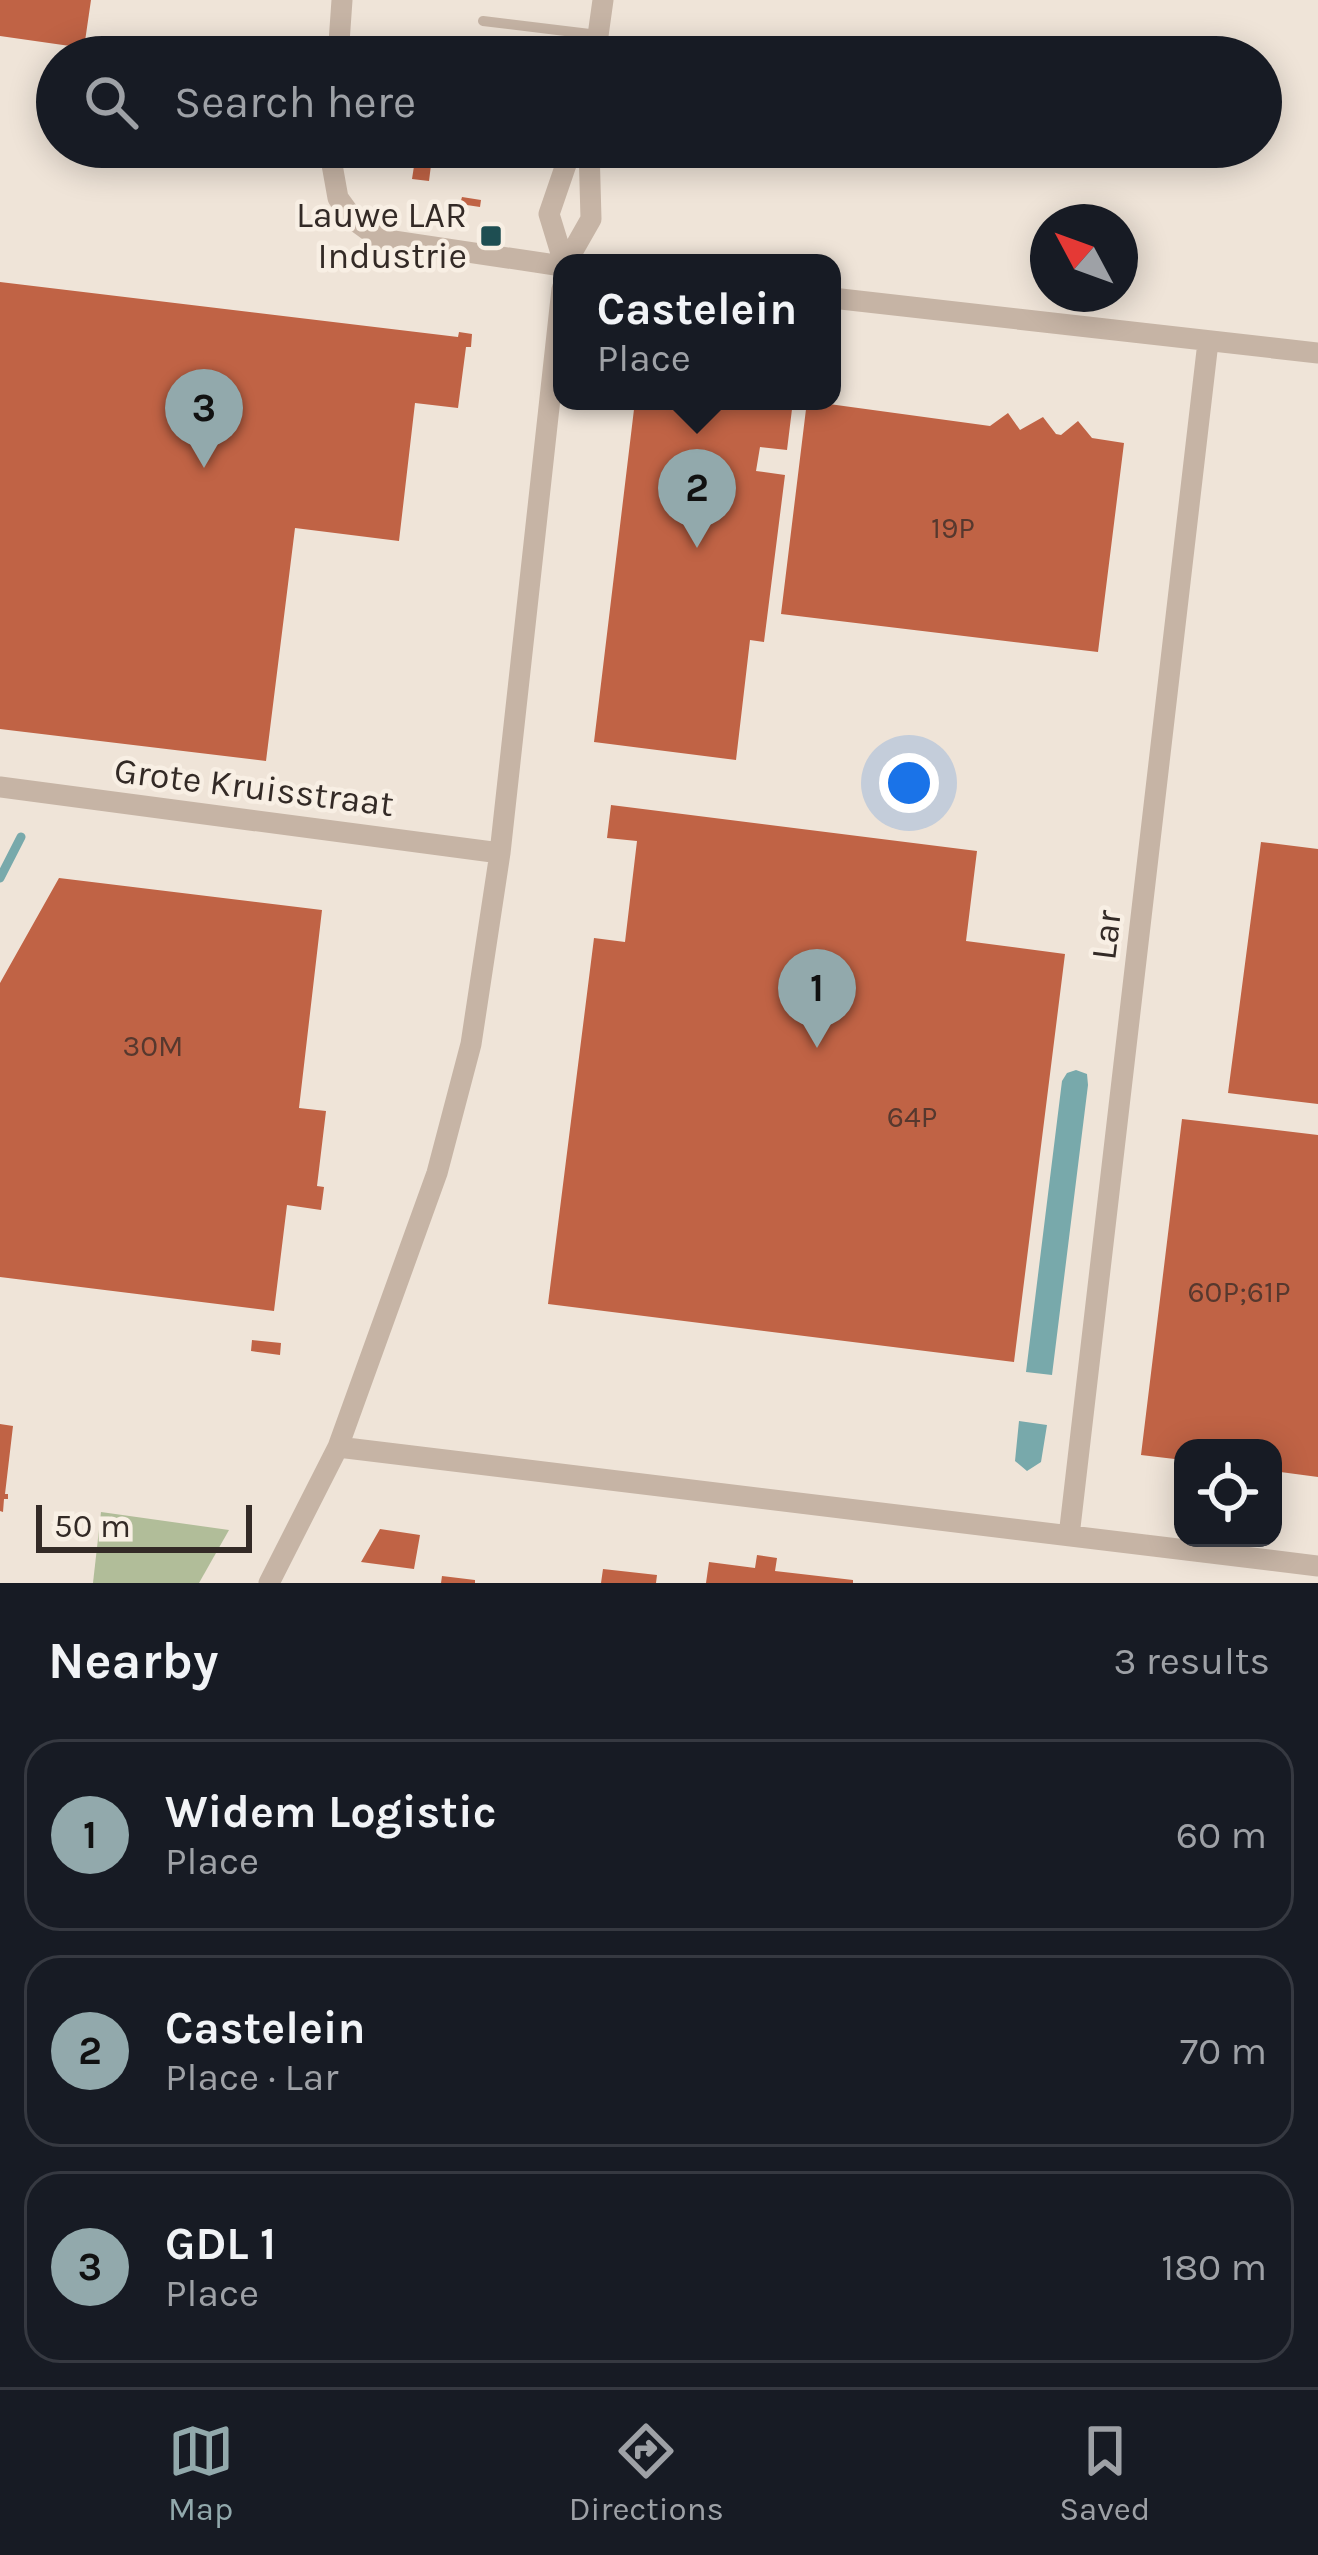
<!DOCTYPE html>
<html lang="en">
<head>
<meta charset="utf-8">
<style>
  body { margin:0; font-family:Karla,sans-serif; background:#242831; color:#f1f3f6 }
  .controls { position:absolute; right:36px; bottom:36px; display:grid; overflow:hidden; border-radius:24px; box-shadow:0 6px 30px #0003 }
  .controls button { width:108px; height:108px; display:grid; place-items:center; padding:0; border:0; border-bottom:3px solid #363941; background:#171b24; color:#f1f3f6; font:60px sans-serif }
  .compass { position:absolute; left:1030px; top:204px; width:108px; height:108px; border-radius:50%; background:#171b24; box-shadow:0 6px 30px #0003; rotate:311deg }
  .scale { position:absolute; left:36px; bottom:30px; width:216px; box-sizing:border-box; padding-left:12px; border:6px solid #332a26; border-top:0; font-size:33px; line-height:42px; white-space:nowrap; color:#332a26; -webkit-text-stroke:9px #f8efe4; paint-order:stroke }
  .you { position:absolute; left:909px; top:783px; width:42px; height:42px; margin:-30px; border:9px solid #fff; border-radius:50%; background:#1a73e8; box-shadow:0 0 0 18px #1a73e833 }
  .badge { display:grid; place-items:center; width:78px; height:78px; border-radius:50%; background:#92a9ac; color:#111; font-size:39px; font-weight:700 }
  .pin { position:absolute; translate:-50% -99px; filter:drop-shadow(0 3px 6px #0008) }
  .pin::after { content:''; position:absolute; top:63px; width:42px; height:36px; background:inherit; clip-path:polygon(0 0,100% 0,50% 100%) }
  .popup { position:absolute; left:553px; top:254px; width:288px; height:156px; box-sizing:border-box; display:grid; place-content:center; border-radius:24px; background:#171b24; filter:drop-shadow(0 3px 9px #0005); font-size:39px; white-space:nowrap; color:#9ea1a6 }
  .popup b { font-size:45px; color:#f1f3f6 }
  .popup::after { content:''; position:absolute; left:50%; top:100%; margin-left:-24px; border:24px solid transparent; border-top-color:#171b24 }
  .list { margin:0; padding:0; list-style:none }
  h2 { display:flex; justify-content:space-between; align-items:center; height:156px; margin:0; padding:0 48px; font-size:51px }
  h2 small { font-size:39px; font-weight:400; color:#9ea1a6 }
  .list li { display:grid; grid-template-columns:78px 1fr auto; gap:36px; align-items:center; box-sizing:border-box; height:192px; margin:0 24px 24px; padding:0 24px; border:3px solid #363941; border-radius:36px }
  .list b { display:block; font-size:45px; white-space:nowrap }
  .list p { margin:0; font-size:39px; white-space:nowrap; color:#9ea1a6 }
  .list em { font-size:39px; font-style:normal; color:#9ea1a6 }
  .icon { flex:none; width:66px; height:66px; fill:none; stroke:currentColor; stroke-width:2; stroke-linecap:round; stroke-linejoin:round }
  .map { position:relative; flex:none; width:1318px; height:1583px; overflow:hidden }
  .search { position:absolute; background:#171b24; box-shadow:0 6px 30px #0003; left:36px; right:36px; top:36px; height:132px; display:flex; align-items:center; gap:30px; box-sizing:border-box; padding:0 42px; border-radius:66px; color:#9ea1a6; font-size:45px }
  .sheet { height:804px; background:#171b24 }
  nav { display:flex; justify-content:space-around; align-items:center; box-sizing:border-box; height:168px; border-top:3px solid #363941; background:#171b24; font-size:33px; color:#9ea1a6 }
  nav a { display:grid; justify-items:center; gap:6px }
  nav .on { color:#92a9ac }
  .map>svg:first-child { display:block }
  .green { fill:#b1bd99 }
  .water { fill:#78a9ab }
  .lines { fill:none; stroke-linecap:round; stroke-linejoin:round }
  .stream { stroke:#78a9ab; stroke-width:9 }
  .building { fill:#c06345 }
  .service { stroke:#c6b4a5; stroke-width:10 }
  .minor { stroke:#c6b4a5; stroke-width:21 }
  .poi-dot { fill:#1e4e52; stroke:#f8efe4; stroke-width:4.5 }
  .labels { text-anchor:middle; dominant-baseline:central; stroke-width:9; stroke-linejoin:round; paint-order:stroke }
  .number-label { font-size:30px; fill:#56382e }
  .poi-label { font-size:36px; fill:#332a26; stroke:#f8efe4; text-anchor:end }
  .street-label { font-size:36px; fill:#332a26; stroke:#f8efe4 }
</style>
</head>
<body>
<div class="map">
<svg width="1318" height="1583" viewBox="0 0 1318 1583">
  <rect width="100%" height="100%" fill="#efe4d8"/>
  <!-- green -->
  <path class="green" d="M101,1512l128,18 -30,53h-106z"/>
  <!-- water -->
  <path class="water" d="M1076,1070l11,4 1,11 -36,290 -26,-3 36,-291 5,-8z
    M1019,1421l28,4 -6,37 -14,9 -12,-10z"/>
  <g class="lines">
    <!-- stream -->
    <path class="stream" d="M0,878l21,-41"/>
  </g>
  <!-- building -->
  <path class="building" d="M0,0h91l-7,48 -84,-12z
    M417,147l16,2 -4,32 -17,-2z
    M462,197l19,3 -1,7 -20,-3z
    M0,282l458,55 1,-5 13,2 -1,13h-5l-8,61 -43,-5 -16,138 -104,-13 -29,233 -266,-32z
    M635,401h158l-6,49 -27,-3 -4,24 29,4 -21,167 -14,-2 -14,120 -142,-18z
    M807,401l183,25 18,-13 12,17 23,-13 13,17 5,1 17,-14 14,17 32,5 -26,209 -317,-38z
    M611,805l366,46 -11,90 99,13 -51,408 -466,-58 46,-366 31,4 12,-101 -30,-3z
    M1261,842l57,7v255l-90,-11z
    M59,878l263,32 -23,198 27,3 -9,75 7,1 -3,23 -34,-5 -13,106 -274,-34v-294z
    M1182,1119l136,16v342l-45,-6v-23h-90v12l-42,-5z
    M252,1340l29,3 -1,12 -29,-4z
    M0,1424l13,2 -8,68h3v5h-4l-1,13 -3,-1z
    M380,1529l40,6 -6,34 -53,-7z
    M757,1555l20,3 -2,13 78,9v3h-147l3,-21 46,6z
    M603,1569l54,6 -1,8h-55z
    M442,1576l33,4v3h-34z"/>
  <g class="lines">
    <!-- service -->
    <path class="service" d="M483,21l115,14"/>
    <!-- minor -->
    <path class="minor" d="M338,57l4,-57
      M595,57l8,-57
      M332,147l-1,12 7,39 16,22 26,19 182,27
      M564,263l-15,-49 23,-67
      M566,263l25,-44 -2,-72
      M832,298l486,55
      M0,787l500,66
      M338,1447l980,119
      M1069,1536l139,-1194
      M269,1583l69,-136 99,-274 34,-129 29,-191 62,-564"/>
  </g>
  <!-- markers -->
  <rect class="poi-dot" x="479" y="224" width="24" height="24" rx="6"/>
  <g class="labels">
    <!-- number labels -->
    <g class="number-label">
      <text x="953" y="528">19P</text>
      <text x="153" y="1046">30M</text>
      <text x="912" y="1117">64P</text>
      <text x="1239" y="1292">60P;61P</text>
    </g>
    <!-- poi labels -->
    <g class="poi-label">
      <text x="467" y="215">Lauwe LAR<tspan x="467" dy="41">Industrie</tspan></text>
    </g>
    <!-- street labels -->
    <g class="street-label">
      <text transform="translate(254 787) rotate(7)">Grote Kruisstraat</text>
      <text transform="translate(1106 935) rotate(-83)">Lar</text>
    </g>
  </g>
</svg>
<div class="controls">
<button><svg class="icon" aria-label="locate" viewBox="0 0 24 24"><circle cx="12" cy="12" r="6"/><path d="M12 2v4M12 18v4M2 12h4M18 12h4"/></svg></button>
</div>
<svg class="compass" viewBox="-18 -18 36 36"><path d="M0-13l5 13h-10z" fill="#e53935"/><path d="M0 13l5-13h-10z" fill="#9ea1a6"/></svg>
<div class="scale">50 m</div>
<div class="you"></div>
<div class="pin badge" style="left:817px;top:1048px">1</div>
<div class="pin badge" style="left:697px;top:548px">2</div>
<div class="popup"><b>Castelein</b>Place</div>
<div class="pin badge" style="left:204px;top:468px">3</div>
<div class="search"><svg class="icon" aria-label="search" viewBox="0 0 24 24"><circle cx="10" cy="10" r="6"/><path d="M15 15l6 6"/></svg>Search here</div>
</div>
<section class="sheet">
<h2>Nearby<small>3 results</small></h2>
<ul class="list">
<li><span class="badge">1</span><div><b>Widem Logistic</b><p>Place</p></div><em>60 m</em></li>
<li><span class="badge">2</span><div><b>Castelein</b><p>Place · Lar</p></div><em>70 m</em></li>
<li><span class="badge">3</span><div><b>GDL 1</b><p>Place</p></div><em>180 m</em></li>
</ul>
</section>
<nav>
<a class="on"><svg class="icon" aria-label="map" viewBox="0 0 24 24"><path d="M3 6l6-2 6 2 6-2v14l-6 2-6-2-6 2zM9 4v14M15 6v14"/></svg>Map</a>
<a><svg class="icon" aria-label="directions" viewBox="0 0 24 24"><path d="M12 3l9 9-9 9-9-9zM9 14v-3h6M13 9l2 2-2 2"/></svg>Directions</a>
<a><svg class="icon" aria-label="saved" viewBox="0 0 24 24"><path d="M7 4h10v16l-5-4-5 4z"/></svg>Saved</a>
</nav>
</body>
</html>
